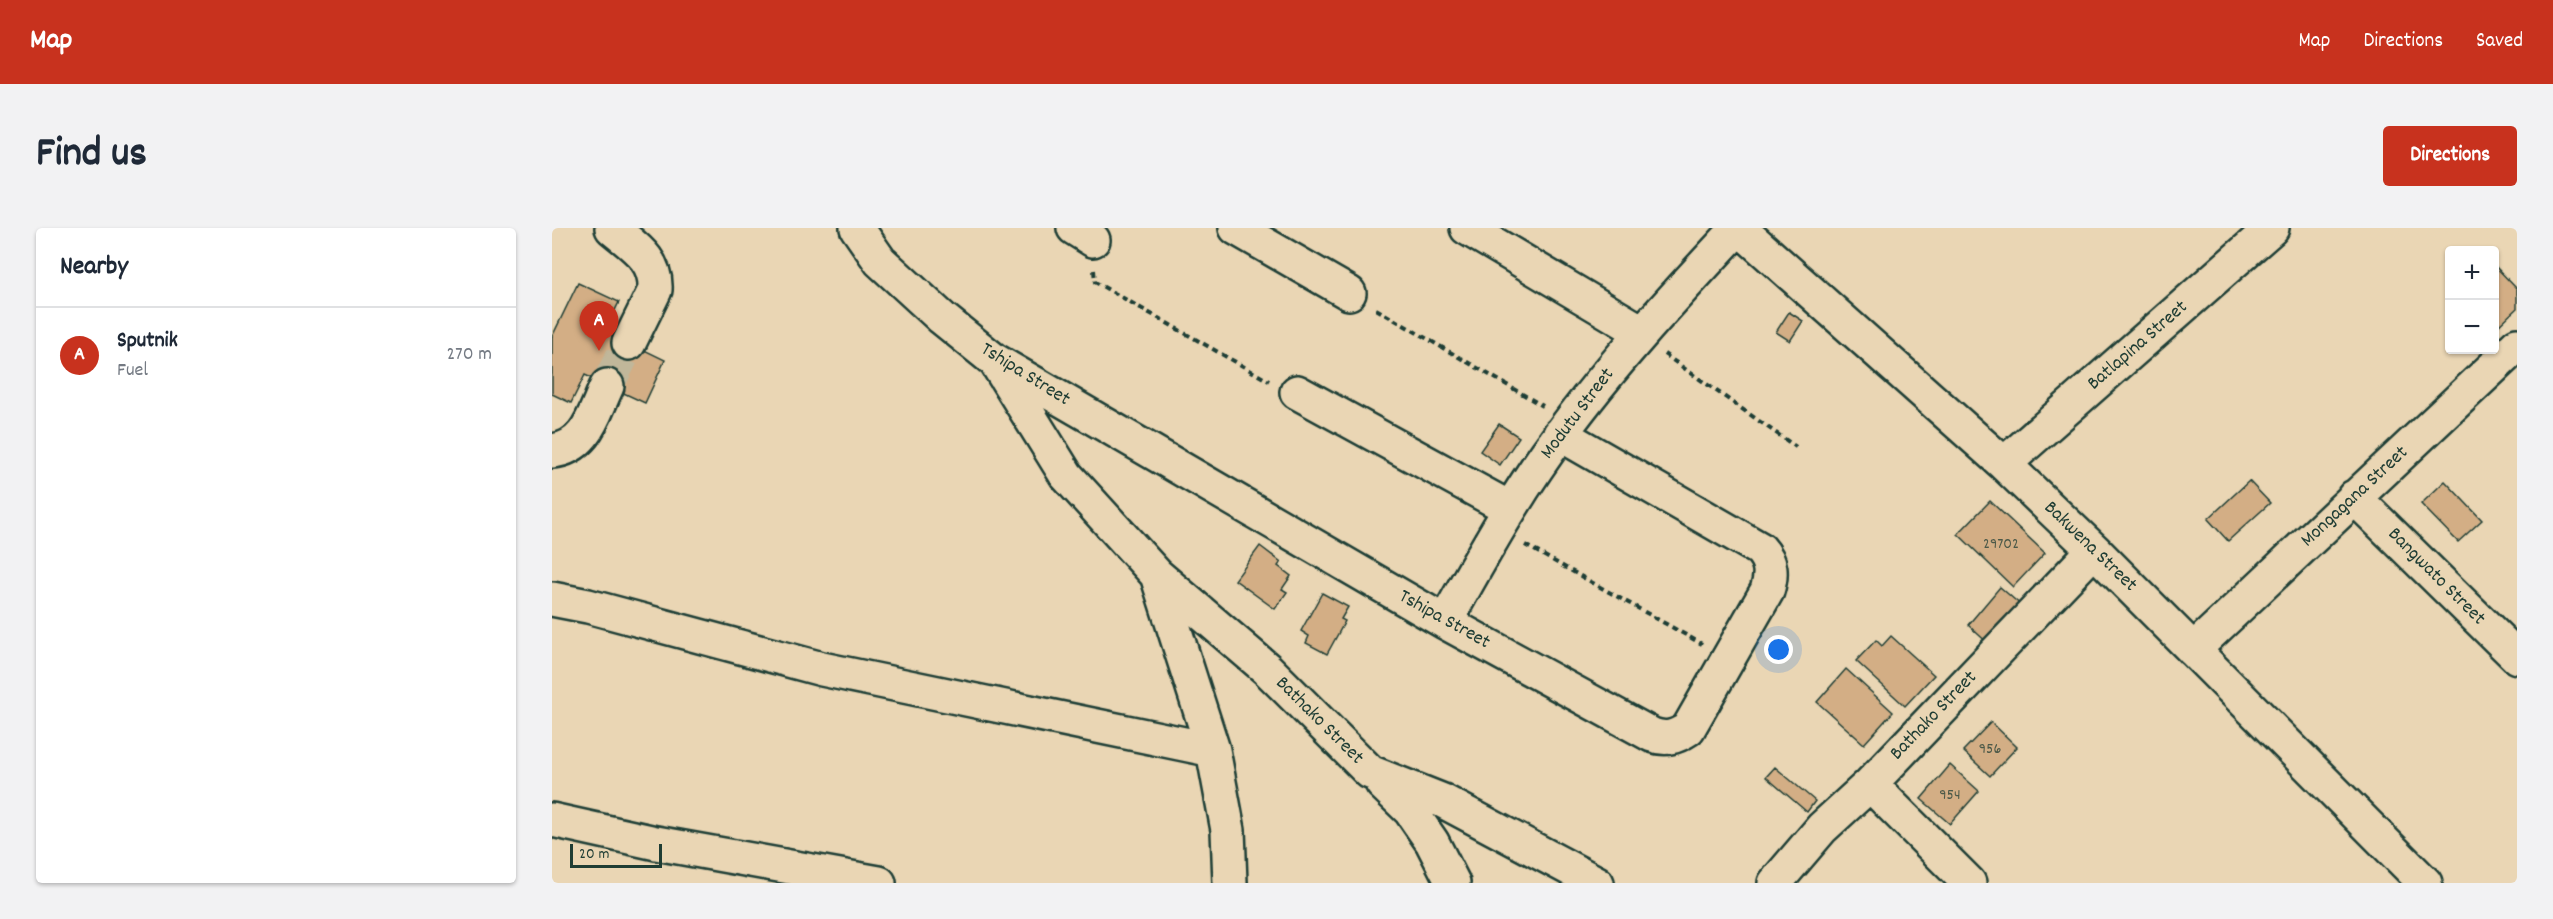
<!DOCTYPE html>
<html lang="en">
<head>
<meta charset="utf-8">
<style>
  body { margin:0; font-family:Dekko,sans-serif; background:#f2f2f3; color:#1f2937 }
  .controls { position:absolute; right:18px; top:18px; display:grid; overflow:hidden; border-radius:6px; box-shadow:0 2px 4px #0004 }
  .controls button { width:54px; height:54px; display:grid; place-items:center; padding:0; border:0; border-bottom:2px solid #e0e1e3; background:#fff; color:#1f2937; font:30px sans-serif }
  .scale { position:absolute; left:18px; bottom:15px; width:92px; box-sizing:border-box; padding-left:6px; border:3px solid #1f3d34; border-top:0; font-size:16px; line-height:21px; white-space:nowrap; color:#1f3d34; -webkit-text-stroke:4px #ead6b4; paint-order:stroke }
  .you { position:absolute; left:1227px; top:422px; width:21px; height:21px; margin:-15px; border:4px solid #fff; border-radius:50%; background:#1a73e8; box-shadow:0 0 0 9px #1a73e833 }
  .badge { display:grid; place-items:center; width:39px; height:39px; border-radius:50%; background:#c8321e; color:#fff; font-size:20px; font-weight:700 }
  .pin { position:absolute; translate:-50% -50px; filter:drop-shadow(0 2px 3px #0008) }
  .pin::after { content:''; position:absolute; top:32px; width:21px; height:18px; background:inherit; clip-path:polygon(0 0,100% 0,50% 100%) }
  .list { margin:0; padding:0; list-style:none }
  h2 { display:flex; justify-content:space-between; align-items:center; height:78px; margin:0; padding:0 24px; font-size:26px }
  h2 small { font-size:20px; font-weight:400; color:#747a83 }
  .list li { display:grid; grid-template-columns:39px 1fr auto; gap:18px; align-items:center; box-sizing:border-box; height:96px; padding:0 24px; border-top:2px solid #e0e1e3 }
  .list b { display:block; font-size:22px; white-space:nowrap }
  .list p { margin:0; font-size:20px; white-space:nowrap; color:#747a83 }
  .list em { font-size:20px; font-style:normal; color:#747a83 }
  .map { position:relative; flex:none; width:1965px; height:655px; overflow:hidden; border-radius:6px }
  header { display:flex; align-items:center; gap:36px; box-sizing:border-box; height:84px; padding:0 30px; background:#c8321e; color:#fff }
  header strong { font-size:28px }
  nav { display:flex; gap:33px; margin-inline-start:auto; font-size:21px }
  .intro { display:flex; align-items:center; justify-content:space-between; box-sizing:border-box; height:144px; padding:0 36px }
  h1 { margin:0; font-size:42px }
  .button { padding:15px 27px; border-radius:6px; background:#c8321e; color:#fff; font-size:21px; font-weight:700 }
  main { display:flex; gap:36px; padding:0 36px }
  aside { flex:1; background:#fff; border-radius:6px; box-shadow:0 2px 4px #0004 }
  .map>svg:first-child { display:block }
  .building { fill:#d3ae85; stroke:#1f3d34; stroke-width:1.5 }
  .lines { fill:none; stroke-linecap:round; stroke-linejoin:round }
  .minor-tunnel { stroke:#c1b79a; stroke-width:33; stroke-dasharray:33 16; stroke-linecap:butt }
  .minor-casing { stroke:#1f3d34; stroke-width:38 }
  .path { stroke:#1f3d34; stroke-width:4; stroke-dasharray:6 4.5; stroke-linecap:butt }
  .minor { stroke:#ead6b4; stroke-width:33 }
  .labels { text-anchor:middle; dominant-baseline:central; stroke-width:4.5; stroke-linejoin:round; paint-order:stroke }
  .number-label { font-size:16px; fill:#4c5948 }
  .street-label { font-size:20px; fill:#1f3d34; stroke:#ead6b4 }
</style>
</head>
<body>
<header>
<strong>Map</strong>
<nav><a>Map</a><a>Directions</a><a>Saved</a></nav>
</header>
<div class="intro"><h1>Find us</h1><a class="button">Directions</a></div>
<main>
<aside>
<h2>Nearby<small></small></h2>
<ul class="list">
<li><span class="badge">A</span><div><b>Sputnik</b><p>Fuel</p></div><em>270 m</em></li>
</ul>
</aside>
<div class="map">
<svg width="1965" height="655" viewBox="0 0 1965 655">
  <rect width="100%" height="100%" fill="#ead6b4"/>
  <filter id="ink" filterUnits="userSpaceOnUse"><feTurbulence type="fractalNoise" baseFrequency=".0167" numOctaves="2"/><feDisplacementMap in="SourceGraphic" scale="12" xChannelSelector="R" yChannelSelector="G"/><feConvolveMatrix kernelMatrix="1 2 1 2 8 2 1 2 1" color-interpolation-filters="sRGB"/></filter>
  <g filter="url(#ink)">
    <!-- building -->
    <path class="building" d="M1942,37l23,24v19l-23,22z
      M26,55l41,19 -14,29 60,29 -20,43 -60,-28 -14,28 -19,-9v-57z
      M1237,84l14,9 -13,20 -14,-9z
      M947,196l20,13 -19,28 -20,-14z
      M1697,253l21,22 -42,38 -20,-22z
      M1893,253l37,39 -24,22 -37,-38z
      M1438,273l55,52 -32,34 -55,-53z
      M708,318l21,16 -3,4 13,10 -9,13 5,3 -12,17 -40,-29z
      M1448,359l23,20 -33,38 -22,-20z
      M770,365l26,14 -7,12 4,2 -18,33 -21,-11 3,-7 -8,-5z
      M1339,408l43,39 -29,31 -49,-45 20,-21 6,6z
      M1294,441l47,43 -29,32 -47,-42z
      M1439,494l26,25 -27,29 -27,-25z
      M1398,537l29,26 -29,33 -29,-25z
      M1223,539l40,34 -8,11 -41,-35z"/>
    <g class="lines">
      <!-- minor-tunnel -->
      <path class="minor-tunnel" d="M55,158l22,-43"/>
      <defs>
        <path id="minor" d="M60,0c21,18 45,31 43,62l-26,53
          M305,0l23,33 62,57 52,42 451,262 207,113c14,5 24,2 36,-6l79,-138c5,-16 5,-29 -7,-42l-200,-115
          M522,0l19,12
          M684,0l113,65
          M915,0l175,104
          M1187,0l265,236 90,86 331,333
          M444,134l70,113 91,100 56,175 15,80 2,53
          M745,164l212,116
          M0,223c35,-3 42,-38 55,-65
          M1452,236l268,-236
          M1802,269l163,160
          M605,347l110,94 103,103 73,29 154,82
          M0,371l36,7 234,63 391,81
          M893,394c36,-64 71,-128 115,-187 54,-74 116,-140 178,-207
          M1641,422l324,-305
          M830,555l28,27 22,32 21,41
          M1318,556l99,99
          M0,592l104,23 223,40
          M1223,655l47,-55 48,-44 224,-234"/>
      </defs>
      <!-- minor casing -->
      <use href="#minor" class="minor-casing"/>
      <!-- path -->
      <path class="path" d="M542,42l1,12 174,99
        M824,81l167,97
        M1112,126l132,93
        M973,317l177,99"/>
      <!-- minor -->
      <use href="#minor" class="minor"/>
    </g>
  </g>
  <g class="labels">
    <!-- number labels -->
    <g class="number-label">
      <text x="1449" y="316">29702</text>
      <text x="1438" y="521">956</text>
      <text x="1398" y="567">954</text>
    </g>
    <!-- street labels -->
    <g class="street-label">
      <text transform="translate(1586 118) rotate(-41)">Batlapina Street</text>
      <text transform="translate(473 147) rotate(32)">Tshipa Street</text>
      <text transform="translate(1026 186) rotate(-53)">Modutu Street</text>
      <text transform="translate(1803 269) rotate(-43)">Mongagana Street</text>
      <text transform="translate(1538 319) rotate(44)">Bakwena Street</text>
      <text transform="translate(1884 349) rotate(45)">Bangwato Street</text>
      <text transform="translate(892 392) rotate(29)">Tshipa Street</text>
      <text transform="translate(1382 488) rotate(-46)">Bathako Street</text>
      <text transform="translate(767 493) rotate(45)">Bathako Street</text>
    </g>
  </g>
</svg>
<div class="controls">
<button>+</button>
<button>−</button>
</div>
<div class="scale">20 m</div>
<div class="you"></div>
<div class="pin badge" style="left:47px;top:123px">A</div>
</div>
</main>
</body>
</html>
